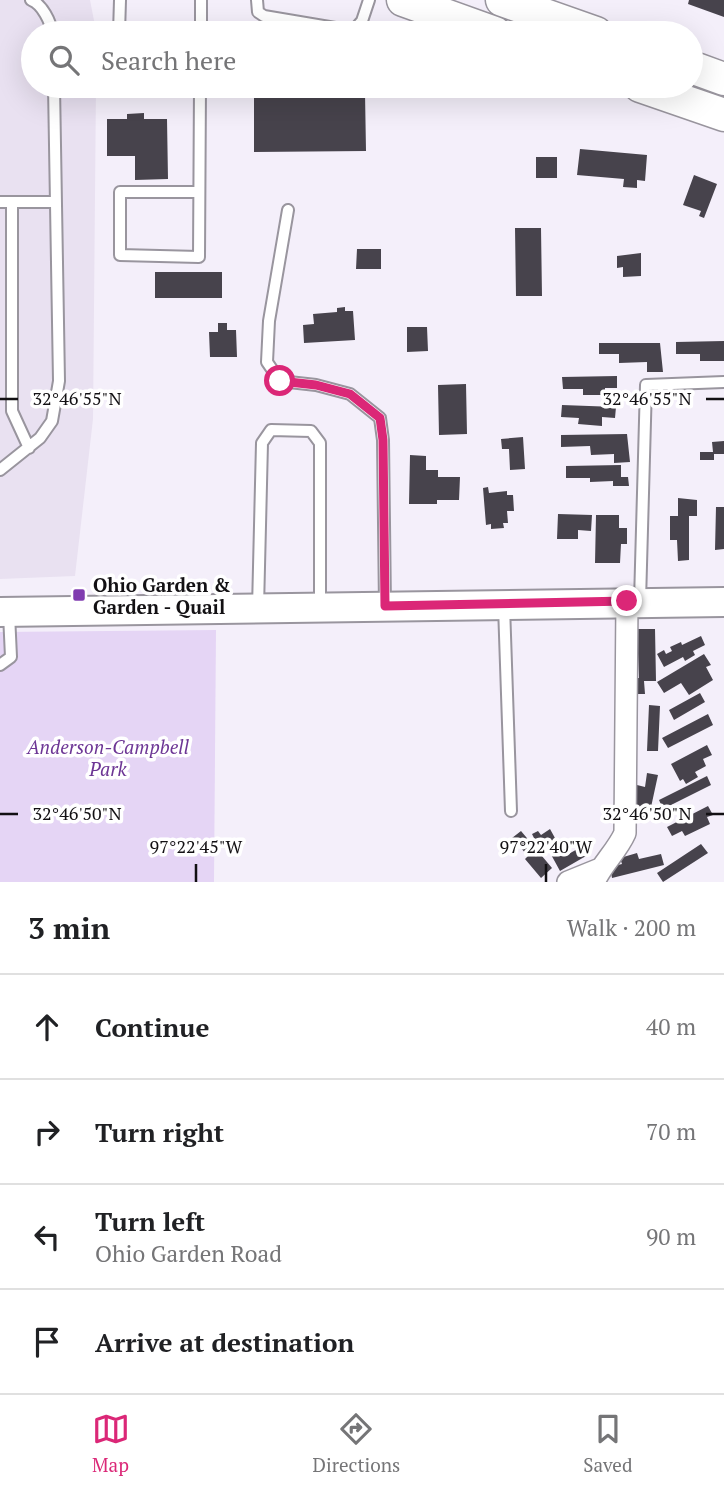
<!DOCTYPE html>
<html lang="en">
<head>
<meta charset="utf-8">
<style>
  body { margin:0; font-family:"PT Serif",serif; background:#f2f2f2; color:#202124 }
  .stop { position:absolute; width:21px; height:21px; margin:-16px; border:5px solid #db2777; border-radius:50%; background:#fff }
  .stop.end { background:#db2777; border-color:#fff; box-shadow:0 2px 7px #0008 }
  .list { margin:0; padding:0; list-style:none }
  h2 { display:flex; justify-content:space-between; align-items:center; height:91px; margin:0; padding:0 28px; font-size:30px }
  h2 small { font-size:23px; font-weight:400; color:#757577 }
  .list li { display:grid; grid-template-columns:46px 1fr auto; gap:21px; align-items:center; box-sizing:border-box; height:105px; padding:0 28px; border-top:2px solid #e0e0e0 }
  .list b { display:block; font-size:26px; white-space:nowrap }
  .list p { margin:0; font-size:23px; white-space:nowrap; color:#757577 }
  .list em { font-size:23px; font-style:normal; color:#757577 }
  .icon { flex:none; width:38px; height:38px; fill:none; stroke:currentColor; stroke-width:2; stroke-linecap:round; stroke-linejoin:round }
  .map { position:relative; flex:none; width:724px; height:882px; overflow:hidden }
  .search { position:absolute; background:#fff; box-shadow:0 7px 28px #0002; left:21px; right:21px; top:21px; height:77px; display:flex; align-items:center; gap:18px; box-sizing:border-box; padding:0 24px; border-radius:38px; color:#757577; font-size:26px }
  .sheet { height:511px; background:#fff }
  nav { display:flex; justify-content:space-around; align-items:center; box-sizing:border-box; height:98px; border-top:2px solid #e0e0e0; background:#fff; font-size:19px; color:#757577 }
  nav a { display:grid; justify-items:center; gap:4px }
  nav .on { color:#db2777 }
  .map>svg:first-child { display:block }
  .built { fill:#e9e1f1 }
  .green { fill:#e5d5f5 }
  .building { fill:#47434c }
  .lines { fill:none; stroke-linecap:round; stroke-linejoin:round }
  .lane-casing { stroke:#99959e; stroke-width:14 }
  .street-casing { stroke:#99959e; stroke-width:24 }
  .secondary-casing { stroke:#99959e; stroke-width:32 }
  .primary-casing { stroke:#99959e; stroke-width:35 }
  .lane { stroke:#fff; stroke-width:10 }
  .street { stroke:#fff; stroke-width:21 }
  .secondary { stroke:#fff; stroke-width:28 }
  .primary { stroke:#fff; stroke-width:32 }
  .route { stroke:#db2777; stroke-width:9 }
  .ticks { fill:none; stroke:#121013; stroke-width:2.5 }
  .poi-dot { fill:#803cb0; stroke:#fff; stroke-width:2.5 }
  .labels { text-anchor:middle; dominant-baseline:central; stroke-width:7; stroke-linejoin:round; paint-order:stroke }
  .poi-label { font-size:19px; font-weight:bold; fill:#121013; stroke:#fff; text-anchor:start }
  .park-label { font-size:19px; font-style:italic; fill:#6d3695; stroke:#fff }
  .ticks-label { font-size:18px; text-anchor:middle; fill:#121013; stroke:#fff; stroke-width:7; stroke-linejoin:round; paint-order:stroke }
</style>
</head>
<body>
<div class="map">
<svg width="724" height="882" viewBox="0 0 724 882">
  <rect width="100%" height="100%" fill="#f4effa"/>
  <!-- built -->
  <path class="built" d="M0,0h90l6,31v2h-63v53h63l-3,333 -18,157 -75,3z"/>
  <!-- green -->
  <path class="green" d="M216,630l-2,252h-214v-250z"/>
  <!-- building -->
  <path class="building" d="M689,0h35v17l-36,-13z
    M365,93l1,58 -112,1v-58z
    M144,113v6h23l1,60 -33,1v-24h-28v-37h20v-5z
    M580,149l67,6 -2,26 -8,-1v8l-14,-1 1,-8 -47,-4z
    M536,157h21v21h-21z
    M694,175l23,9 -13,34 -5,-2 2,-5 -18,-6z
    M515,228h26l1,68h-26z
    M357,249h24v20h-25z
    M641,253v23l-18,1v-10l-6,1v-12z
    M155,272h67v26h-67z
    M345,307v4h8l2,29 -51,3 -1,-18 11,-1 -1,-10 24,-2v-4z
    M218,323h9v7h9l1,27h-27l-1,-25h9z
    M407,327h20l1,24 -21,1z
    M724,341v20h-24v-7h-24v-12z
    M599,343h61l3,29h-16v-10l-28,1v-9h-20z
    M617,376v12h-12v7h-22v-6h-20l-1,-12z
    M466,384l1,50 -28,1 -1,-50z
    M562,405l54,2 -1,11 -13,-1v9l-24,-2 1,-6 -18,-1z
    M627,434l3,28 -16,1v-9l-23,1 -1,-9 -29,1v-12z
    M523,437l2,32 -15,1 -1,-21h-7l-1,-10z
    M724,441v13h-10v6h-14v-8h13l-1,-10z
    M410,455l16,1v14h12v7h22l-1,23h-22v4h-28z
    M621,465v12h7l1,9h-16v-5l-23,1v-4h-24v-12z
    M488,487l1,6 18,-2v4h6l1,16h-7l1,12h-5l1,5 -13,1v-5l-5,1 -3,-37z
    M678,498l19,2v16h-8v44l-11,1 -1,-21h-7v-24h8z
    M716,507h8v42l-9,1z
    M558,514l34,1 -1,16 -13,-1v9h-21z
    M596,515h23v13h8v16h-6l-1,19h-25z
    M637,629h18l1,52h-12l1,13h-13l-1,-16h8z
    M701,636l4,9 -12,6 2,4 -10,6 -2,-4 -19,10 -7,-13 7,-4 2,4 6,-3 -2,-4 11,-5 1,3z
    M704,654l7,11 -5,2 7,13 -24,15 -8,-12 -17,10 -7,-11z
    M700,693l5,9 -31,18 -5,-10z
    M649,705l11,1 -2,45h-11z
    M708,714l5,11 -45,23 -6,-10z
    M707,745l5,10 -9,4 3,7 -11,6 3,5 -12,7 -3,-5 -3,2 -9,-17z
    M647,773l11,2 -10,46 -11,-2 2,-11 -6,-1 4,-22 8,2z
    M707,776l4,9 -48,24 -4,-9z
    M708,806l5,9 -6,2 3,7 -25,12 -3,-5 -10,5 -5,-9z
    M550,829l15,27 16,-9 5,9 -26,15 -18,-33 -6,4 -4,-8 6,-3 3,4z
    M521,831l31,37 -11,10 -16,-19 3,-3 -16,-18z
    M701,844l7,9 -45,29 -6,-9z
    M637,853l2,6 22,-5 3,11 -52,13 -2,-11 12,-3 -2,-6z"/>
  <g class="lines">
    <defs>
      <path id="lane" d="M31,0c11,4 20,22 21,33
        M257,0l1,12 6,4 89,15 9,-10 7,-21
        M119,33l1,-33
        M201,33v-33
        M178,86l22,1
        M199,192h-79v63l79,2 1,-171
        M0,202h56
        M12,202v209l17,37
        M288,210l-19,111 -2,41 13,19 36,4 34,9 30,24 3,22 2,166
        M0,470l40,-32 12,-17 7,-40 -5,-295
        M640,601l6,-216 78,-3
        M504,606l7,205
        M258,608l4,-165 9,-13 40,1 9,12v164
        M0,665l11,-8 -2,-43"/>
      <path id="street" d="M568,882l32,-13
        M594,882c8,-18 23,-31 31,-49l2,-232"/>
      <path id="secondary" d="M0,612l724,-10"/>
      <path id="primary" d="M403,0l92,33
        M502,0l94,33
        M691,67l33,12
        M640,86l84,29"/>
    </defs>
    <!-- lane casing -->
    <use href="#lane" class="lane-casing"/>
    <!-- street casing -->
    <use href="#street" class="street-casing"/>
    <!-- secondary casing -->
    <use href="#secondary" class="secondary-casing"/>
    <!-- primary casing -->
    <use href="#primary" class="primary-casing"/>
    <!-- lane -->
    <use href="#lane" class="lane"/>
    <!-- street -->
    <use href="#street" class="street"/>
    <!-- secondary -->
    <use href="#secondary" class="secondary"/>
    <!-- primary -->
    <use href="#primary" class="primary"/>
  </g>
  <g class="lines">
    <!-- route -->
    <path class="route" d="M280,381l36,4 34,9 30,24 3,22 2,166 242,-5"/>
  </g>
  <!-- ticks -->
  <path class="ticks" d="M0,399h18M706,399h18M0,814h18M706,814h18M196,864v18M546,864v18"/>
  <!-- markers -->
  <rect class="poi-dot" x="72" y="588" width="14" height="14" rx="3.5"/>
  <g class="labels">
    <!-- poi labels -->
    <g class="poi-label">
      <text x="93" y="584">Ohio Garden &amp;<tspan x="93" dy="22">Garden - Quail</tspan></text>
    </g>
    <!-- park labels -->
    <g class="park-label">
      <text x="108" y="746">Anderson-Campbell<tspan x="108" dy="22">Park</tspan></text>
    </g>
  </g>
  <g class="ticks-label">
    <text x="77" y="405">32°46'55"N</text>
    <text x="647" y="405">32°46'55"N</text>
    <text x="77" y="820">32°46'50"N</text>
    <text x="647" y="820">32°46'50"N</text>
    <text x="196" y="853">97°22'45"W</text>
    <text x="546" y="853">97°22'40"W</text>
  </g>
</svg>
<div class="stop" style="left:280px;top:381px"></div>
<div class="stop end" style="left:627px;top:601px"></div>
<div class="search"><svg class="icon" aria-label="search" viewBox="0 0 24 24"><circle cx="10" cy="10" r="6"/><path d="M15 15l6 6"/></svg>Search here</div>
</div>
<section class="sheet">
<h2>3 min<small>Walk · 200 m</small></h2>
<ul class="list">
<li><svg class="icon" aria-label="ahead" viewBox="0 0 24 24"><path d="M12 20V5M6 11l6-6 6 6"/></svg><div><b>Continue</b></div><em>40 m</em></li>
<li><svg class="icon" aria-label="right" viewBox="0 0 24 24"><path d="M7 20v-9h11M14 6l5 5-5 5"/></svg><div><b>Turn right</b></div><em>70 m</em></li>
<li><svg class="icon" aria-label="left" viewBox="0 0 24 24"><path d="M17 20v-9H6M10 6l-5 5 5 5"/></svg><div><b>Turn left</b><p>Ohio Garden Road</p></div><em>90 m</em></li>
<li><svg class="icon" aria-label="arrive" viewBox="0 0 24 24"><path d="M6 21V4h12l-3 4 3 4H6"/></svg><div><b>Arrive at destination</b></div></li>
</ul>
</section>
<nav>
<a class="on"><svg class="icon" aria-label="map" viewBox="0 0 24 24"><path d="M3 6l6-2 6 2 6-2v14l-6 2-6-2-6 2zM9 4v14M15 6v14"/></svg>Map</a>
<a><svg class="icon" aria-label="directions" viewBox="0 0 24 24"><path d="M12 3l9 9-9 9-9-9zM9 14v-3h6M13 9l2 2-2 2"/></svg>Directions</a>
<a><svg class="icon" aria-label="saved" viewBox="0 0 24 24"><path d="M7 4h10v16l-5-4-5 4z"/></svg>Saved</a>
</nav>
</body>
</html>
